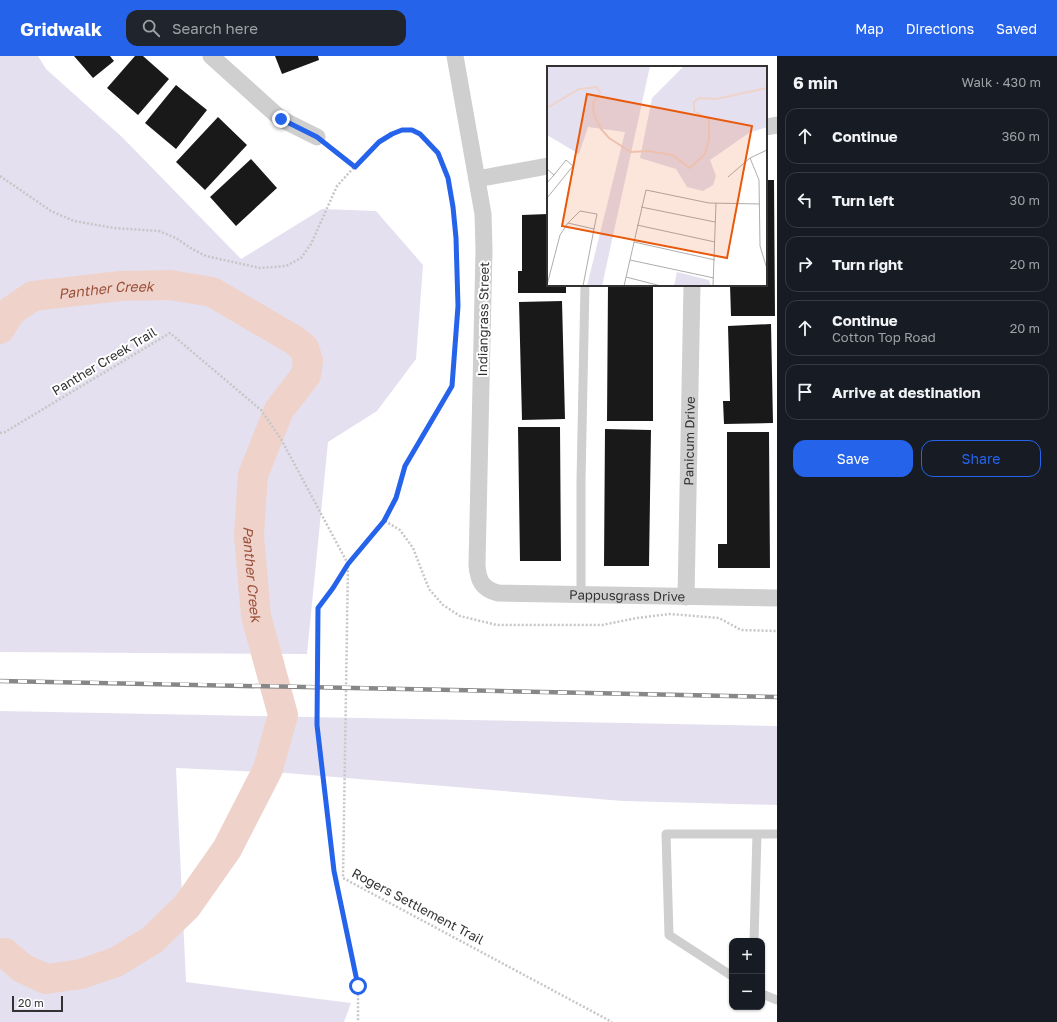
<!DOCTYPE html>
<html lang="en">
<head>
<meta charset="utf-8">
<style>
  body { margin:0; font-family:"Golos Text",sans-serif; background:#20242c; color:#f1f3f6 }
  .controls { position:absolute; right:12px; bottom:12px; display:grid; overflow:hidden; border-radius:8px; box-shadow:0 1px 3px #0004 }
  .controls button { width:36px; height:36px; display:grid; place-items:center; padding:0; border:0; border-bottom:1px solid #363941; background:#171b24; color:#f1f3f6; font:20px sans-serif }
  .scale { position:absolute; left:12px; bottom:10px; width:51px; box-sizing:border-box; padding-left:4px; border:2px solid #323232; border-top:0; font-size:11px; line-height:14px; white-space:nowrap; color:#323232; -webkit-text-stroke:3px #fff; paint-order:stroke }
  .stop { position:absolute; width:12px; height:12px; margin:-9px; border:3px solid #2563eb; border-radius:50%; background:#fff }
  .stop.end { background:#2563eb; border-color:#fff; box-shadow:0 1px 4px #0008 }
  .list { margin:0; padding:0; list-style:none }
  h2 { display:flex; justify-content:space-between; align-items:center; height:52px; margin:0; padding:0 16px; font-size:17px }
  h2 small { font-size:13px; font-weight:400; color:#9ea1a6 }
  .list li { display:grid; grid-template-columns:26px 1fr auto; gap:12px; align-items:center; box-sizing:border-box; height:56px; margin:0 8px 8px; padding:0 8px; border:1px solid #363941; border-radius:12px }
  .list b { display:block; font-size:15px; white-space:nowrap }
  .list p { margin:0; font-size:13px; white-space:nowrap; color:#9ea1a6 }
  .list em { font-size:13px; font-style:normal; color:#9ea1a6 }
  .actions { display:flex; gap:8px; padding:12px 16px }
  .actions a { flex:1; padding:9px 0; border:1px solid #2563eb; border-radius:12px; text-align:center; font-size:14px; color:#2563eb }
  .actions .main { background:#2563eb; color:#fff }
  .icon { flex:none; width:22px; height:22px; fill:none; stroke:currentColor; stroke-width:2; stroke-linecap:round; stroke-linejoin:round }
  .map { position:relative; flex:none; width:777px; height:966px; overflow:hidden }
  header { display:flex; align-items:center; gap:24px; box-sizing:border-box; height:56px; padding:0 20px; background:#2563eb; color:#fff }
  header strong { font-size:19px }
  nav { display:flex; gap:22px; margin-inline-start:auto; font-size:14px }
  .search { width:280px; height:36px; background:#20242c; display:flex; align-items:center; gap:10px; box-sizing:border-box; padding:0 14px; border-radius:12px; color:#9ea1a6; font-size:15px }
  main { display:flex }
  aside { flex:1; background:#171b24 }
  .map>svg:first-child { display:block }
  .green { fill:#e4e0ef }
  .lines { fill:none; stroke-linecap:round; stroke-linejoin:round }
  .river { stroke:#efd3cb; stroke-width:30 }
  .building { fill:#191919 }
  .path { stroke:#c6c6c6; stroke-width:2.5; stroke-dasharray:2 2; stroke-linecap:butt }
  .lane { stroke:#cfcfcf; stroke-width:9 }
  .street { stroke:#cfcfcf; stroke-width:17 }
  .rail-casing { stroke:#878787; stroke-width:4.5 }
  .rail { stroke:#fff; stroke-width:3; stroke-dasharray:9; stroke-linecap:butt }
  .route { stroke:#2563eb; stroke-width:5 }
  .labels { text-anchor:middle; dominant-baseline:central; stroke-width:4; stroke-linejoin:round; paint-order:stroke }
  .street-label { font-size:13px; fill:#323232; stroke:#fff }
  .water-label { font-size:14px; font-style:italic; fill:#9b4f39; stroke:#fff }
  .inset-river { fill:none; stroke:#efd3cb; stroke-width:2 }
  .inset-road { fill:none; stroke:#adadad; stroke-width:1 }
  .view { fill:#e8590c; fill-opacity:0.15; stroke:#e8590c; stroke-width:2 }
  .inset-edge { fill:none; stroke:#323232; stroke-width:2 }
</style>
</head>
<body>
<header>
<strong>Gridwalk</strong>
<div class="search"><svg class="icon" aria-label="search" viewBox="0 0 24 24"><circle cx="10" cy="10" r="6"/><path d="M15 15l6 6"/></svg>Search here</div>
<nav><a>Map</a><a>Directions</a><a>Saved</a></nav>
</header>
<main>
<div class="map">
<svg width="777" height="966" viewBox="0 0 777 966">
  <rect width="100%" height="100%" fill="#fff"/>
  <!-- green -->
  <path class="green" d="M0,0h38l8,13 76,68 119,122 81,-50 54,2 47,54 -7,94 -39,52 -49,31 -21,212 -307,-2z
    M0,655l777,15v79l-154,-4 -337,-28 -110,-5 10,214 165,21 -7,19h-344z"/>
  <g class="lines">
    <!-- river -->
    <path class="river" id="s1" d="M0,273l11,-18 22,-15 87,-10 50,-1 42,7 82,48 10,8 4,13 -2,14 -27,35 -26,65 -4,60 7,81 27,99 -15,54 -41,80 -40,57 -35,34 -36,22 -35,12 -35,5 -24,-11 -17,-15h-5"/>
  </g>
  <!-- building -->
  <path class="building" d="M74,0h36l4,5 -21,17z
    M135,0h8l26,23 -31,36 -31,-27z
    M275,0h43l1,4 -37,14z
    M176,29l31,25 -31,39 -31,-26z
    M218,61l29,28 -42,45 -29,-28z
    M251,103l26,29 -41,38 -26,-29z
    M766,124h8l1,136h-44l-1,-31h36z
    M548,158v71h18v8h-48v-22h4v-56z
    M608,229h45v136h-46z
    M562,245l3,118 -43,1 -3,-118z
    M771,268l2,99 -49,1 -1,-23h7l-2,-75z
    M518,371h42l1,134h-41z
    M605,373l46,1 -2,136h-45z
    M727,376h42l1,136h-52v-24h9z"/>
  <g class="lines">
    <!-- path -->
    <path class="path" d="M330,91l25,20
      M0,120l51,35 23,10 40,7 45,3 17,7 16,11 14,7 54,12 26,-2 15,-8 10,-14 26,-58 29,-32 13,-12 12,-8 12,-4 9,1 8,2 18,20 10,25 5,29 3,31 2,68 -7,81 -46,79 -9,32 -12,23 -36,43 -15,24 -15,20 -1,117 17,146 24,115v36
      M0,377l5,-1 165,-99 91,77 20,29 67,125 -5,314 269,144
      M385,465l15,9 13,18 16,41 14,16 17,11 37,9h105l35,-7 33,-4 49,4 22,12 36,1"/>
    <!-- lane -->
    <path class="lane" d="M581,538v-113l4,-196
      M754,885l3,-107h20
      M732,920l-63,-41 -3,-101h91
      M762,938l15,6"/>
    <!-- street -->
    <g class="street">
      <path d="M211,0l70,63 36,18"/>
      <path id="s2" d="M455,0l28,158 1,36 -7,315c1,15 5,24 21,28l279,5"/>
      <path d="M766,71l11,-2"/>
      <path d="M477,123l71,-13"/>
      <path id="s3" d="M686,541l6,-312"/>
    </g>
    <defs>
      <path id="rail" d="M0,625c259,4 518,11 777,16"/>
    </defs>
    <!-- rail casing -->
    <use href="#rail" class="rail-casing"/>
    <!-- rail -->
    <use href="#rail" class="rail"/>
  </g>
  <g class="lines">
    <!-- route -->
    <path class="route" d="M281,63l36,18 38,30 24,-25 13,-8 10,-4h10l8,4 18,19 10,25 5,29 3,31 2,68 -6,80 -47,80 -9,32 -12,23 -36,43 -15,24 -15,20 -1,117 17,146 24,115"/>
  </g>
  <g class="labels">
    <!-- street labels -->
    <g class="street-label">
      <text transform="translate(483 263) rotate(-89)">Indiangrass Street</text>
      <text transform="translate(104 305) rotate(-31)">Panther Creek Trail</text>
      <text stroke="none"><textPath href="#s3" startOffset="156">Panicum Drive</textPath></text>
      <text stroke="none"><textPath href="#s2" startOffset="679">Pappusgrass Drive</textPath></text>
      <text transform="translate(418 850) rotate(28)">Rogers Settlement Trail</text>
    </g>
    <!-- water labels -->
    <g class="water-label">
      <text stroke="none"><textPath href="#s1" startOffset="121">Panther Creek</textPath></text>
      <text stroke="none"><textPath href="#s1" startOffset="577">Panther Creek</textPath></text>
    </g>
  </g>
  <!-- overview -->
  <g transform="translate(547 10)">
    <rect width="220" height="220" fill="#fff"/>
    <path d="M0,0h103l-48,220h-15l38,-154 -37,-5 -9,27 -32,-19zM137,0h83v61l-18,6 -39,27 6,16 -3,9 -10,6 -16,-4 -11,-18 -36,-11 12,-60zM130,206l32,8 2,6h-37z" fill="#e4e0ef"/>
    <path class="inset-river" d="M0,42l32,-19 18,-2 3,6 -7,10 1,12 7,14 8,9 22,14 17,-1 24,4 18,13 15,-14 4,-15v-20l-15,-8v-9l5,-4 17,1 51,-11"/>
    <path class="inset-road" d="M203,92l9,22 1,66 7,23M0,103l7,6 -7,8M181,111l22,-19 17,-8M0,132l26,-32 -7,-6 -12,15M94,141l74,15M21,157l12,-12 17,3 -3,15M90,159l78,17M87,176l81,18M83,194l84,18M79,211l35,9M0,219l13,-50 8,-12 26,6 -11,57M77,220l22,-96 63,13 51,1M166,220l3,-83"/>
    <path class="view" d="M40,28l165,32 -25,132 -165,-32z"/>
    <rect width="220" height="220" class="inset-edge"/>
  </g>
</svg>
<div class="controls">
<button>+</button>
<button>−</button>
</div>
<div class="scale">20 m</div>
<div class="stop" style="left:358px;top:930px"></div>
<div class="stop end" style="left:281px;top:63px"></div>
</div>
<aside>
<h2>6 min<small>Walk · 430 m</small></h2>
<ul class="list">
<li><svg class="icon" aria-label="ahead" viewBox="0 0 24 24"><path d="M12 20V5M6 11l6-6 6 6"/></svg><div><b>Continue</b></div><em>360 m</em></li>
<li><svg class="icon" aria-label="left" viewBox="0 0 24 24"><path d="M17 20v-9H6M10 6l-5 5 5 5"/></svg><div><b>Turn left</b></div><em>30 m</em></li>
<li><svg class="icon" aria-label="right" viewBox="0 0 24 24"><path d="M7 20v-9h11M14 6l5 5-5 5"/></svg><div><b>Turn right</b></div><em>20 m</em></li>
<li><svg class="icon" aria-label="ahead" viewBox="0 0 24 24"><path d="M12 20V5M6 11l6-6 6 6"/></svg><div><b>Continue</b><p>Cotton Top Road</p></div><em>20 m</em></li>
<li><svg class="icon" aria-label="arrive" viewBox="0 0 24 24"><path d="M6 21V4h12l-3 4 3 4H6"/></svg><div><b>Arrive at destination</b></div></li>
</ul>
<div class="actions"><a class="main">Save</a><a>Share</a></div>
</aside>
</main>
</body>
</html>
